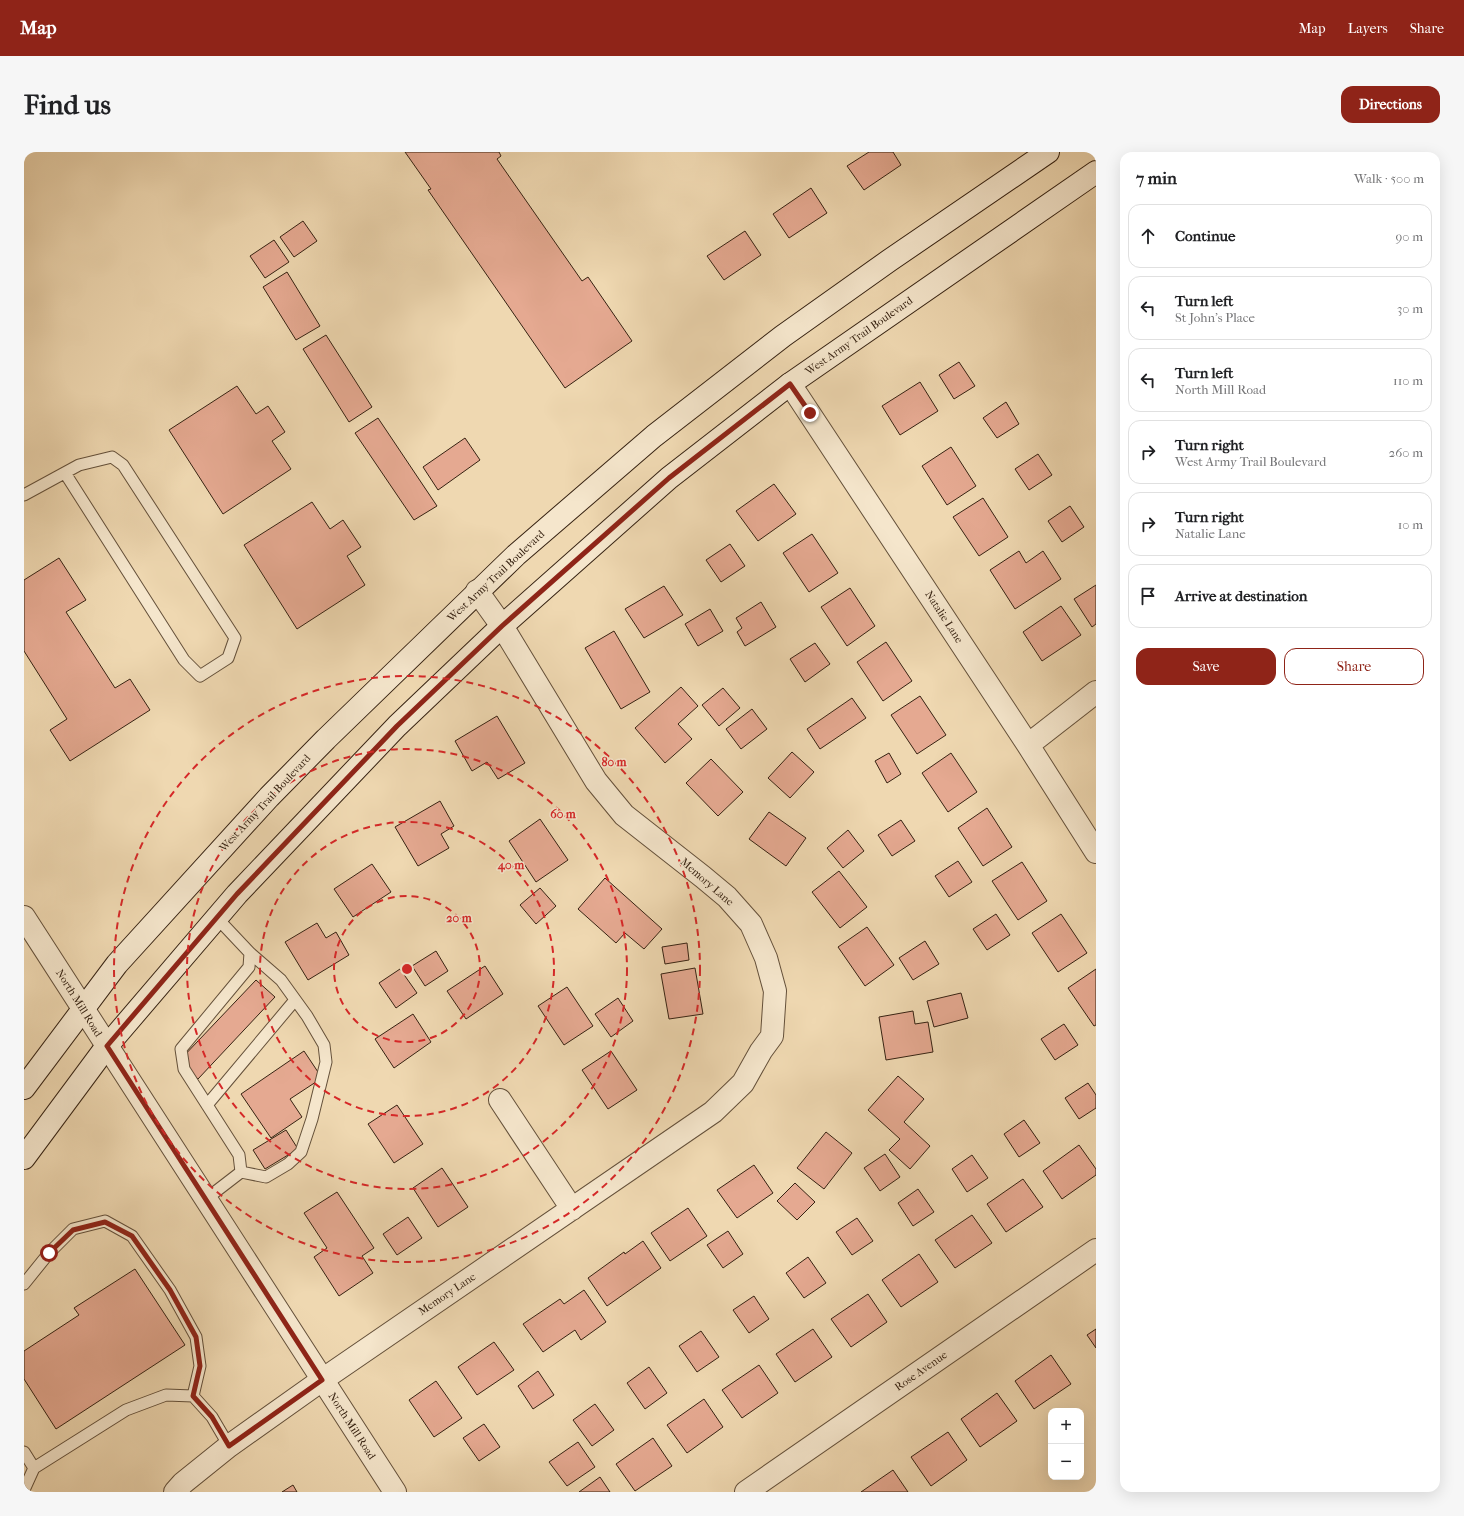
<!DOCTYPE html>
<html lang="en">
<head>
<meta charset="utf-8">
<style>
  body { margin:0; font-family:"IM FELL French Canon",serif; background:#f6f6f6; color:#202124 }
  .controls { position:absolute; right:12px; bottom:12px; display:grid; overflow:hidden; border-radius:8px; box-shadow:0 4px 16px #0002 }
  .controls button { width:36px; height:36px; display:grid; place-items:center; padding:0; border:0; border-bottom:1px solid #e0e0e0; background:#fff; color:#202124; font:20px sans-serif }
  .stop { position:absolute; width:12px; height:12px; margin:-9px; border:3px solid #8f2418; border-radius:50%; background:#fff }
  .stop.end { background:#8f2418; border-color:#fff; box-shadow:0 1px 4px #0008 }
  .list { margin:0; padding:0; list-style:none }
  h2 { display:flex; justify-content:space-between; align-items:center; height:52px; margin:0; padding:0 16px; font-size:17px }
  h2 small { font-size:13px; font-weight:400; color:#757577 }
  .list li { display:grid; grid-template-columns:26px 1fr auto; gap:12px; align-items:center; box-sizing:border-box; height:64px; margin:0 8px 8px; padding:0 8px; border:1px solid #e0e0e0; border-radius:12px }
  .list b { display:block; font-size:15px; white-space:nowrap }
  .list p { margin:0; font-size:13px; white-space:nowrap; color:#757577 }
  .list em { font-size:13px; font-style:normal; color:#757577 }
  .actions { display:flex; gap:8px; padding:12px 16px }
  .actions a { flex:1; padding:9px 0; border:1px solid #8f2418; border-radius:12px; text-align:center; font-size:14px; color:#8f2418 }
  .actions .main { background:#8f2418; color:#fff }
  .icon { flex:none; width:22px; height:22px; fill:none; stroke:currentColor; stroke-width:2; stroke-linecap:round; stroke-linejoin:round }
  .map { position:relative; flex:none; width:1072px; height:1340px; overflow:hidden; border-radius:12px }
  header { display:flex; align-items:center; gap:24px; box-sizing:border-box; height:56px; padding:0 20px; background:#8f2418; color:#fff }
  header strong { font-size:19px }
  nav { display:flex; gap:22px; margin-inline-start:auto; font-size:14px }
  .intro { display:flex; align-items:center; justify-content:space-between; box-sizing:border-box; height:96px; padding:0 24px }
  h1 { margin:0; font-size:28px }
  .button { padding:10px 18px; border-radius:12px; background:#8f2418; color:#fff; font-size:14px; font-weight:700 }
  main { display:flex; gap:24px; padding:0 24px }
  aside { flex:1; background:#fff; border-radius:12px; box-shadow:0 4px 16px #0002 }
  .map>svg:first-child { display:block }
  .building { fill:#e5a991; stroke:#362212 }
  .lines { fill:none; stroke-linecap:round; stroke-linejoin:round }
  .service-casing { stroke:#64503a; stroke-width:13 }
  .minor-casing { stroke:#64503a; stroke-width:24 }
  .tertiary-casing { stroke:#64503a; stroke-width:24 }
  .secondary-casing { stroke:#362212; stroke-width:24 }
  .service { stroke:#f5e6cc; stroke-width:11 }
  .minor { stroke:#f5e6cc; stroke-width:22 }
  .tertiary { stroke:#f5e6cc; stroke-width:22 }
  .secondary { stroke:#f5e6cc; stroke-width:22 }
  .route { stroke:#8f2418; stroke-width:5 }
  .ring { fill:none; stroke:#d62828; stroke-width:2; stroke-dasharray:7 5 }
  .labels { text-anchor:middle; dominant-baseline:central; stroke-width:3; stroke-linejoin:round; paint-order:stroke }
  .street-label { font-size:11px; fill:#362212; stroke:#f5e6cc }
  .centre { fill:#d62828; stroke:#f5e6cc; stroke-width:2 }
  .ring-label { font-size:12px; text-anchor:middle; font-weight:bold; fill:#d62828; stroke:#f5e6cc; stroke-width:3; stroke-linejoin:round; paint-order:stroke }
</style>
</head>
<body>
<header>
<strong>Map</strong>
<nav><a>Map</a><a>Layers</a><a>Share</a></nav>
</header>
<div class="intro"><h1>Find us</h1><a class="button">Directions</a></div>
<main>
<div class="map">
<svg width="1072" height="1340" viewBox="0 0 1072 1340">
  <rect width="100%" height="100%" fill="#efd8b1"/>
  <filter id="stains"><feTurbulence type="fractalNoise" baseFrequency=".005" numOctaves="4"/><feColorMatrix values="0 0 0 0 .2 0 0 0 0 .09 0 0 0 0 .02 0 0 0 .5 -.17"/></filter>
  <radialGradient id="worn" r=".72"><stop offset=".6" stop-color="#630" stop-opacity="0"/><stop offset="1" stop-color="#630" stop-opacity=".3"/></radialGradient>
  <!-- building -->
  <path class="building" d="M381,0h94l2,4 -4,3 85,122 6,-4 44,64 -67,47 -137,-198 3,-1z
    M845,0h24l8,13 -37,25 -17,-24z
    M787,36l16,25 -38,25 -16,-24z
    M279,69l14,20 -23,16 -14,-20z
    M721,79l16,24 -37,25 -17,-24z
    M250,88l15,22 -24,16 -15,-22z
    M263,120l33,54 -24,14 -33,-53z
    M302,183l46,72 -23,15 -46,-73z
    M935,210l16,24 -21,13 -15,-24z
    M896,230l18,29 -38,24 -18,-29z
    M213,234l19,28 12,-8 17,26 -13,9 19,28 -68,45 -54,-84z
    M982,250l13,22 -22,14 -14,-20z
    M354,266l59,88 -23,14 -59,-87z
    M441,286l15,22 -42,30 -15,-23z
    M927,295l25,39 -29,19 -25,-39z
    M1014,302l14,21 -23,15 -14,-21z
    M750,332l22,30 -38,27 -22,-30z
    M959,346l25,39 -29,19 -26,-39z
    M288,350l18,27 13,-9 18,27 -14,9 18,29 -68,44 -53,-84z
    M1046,354l14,21 -22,15 -14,-21z
    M788,382l26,39 -29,19 -26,-39z
    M706,392l15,22 -24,16 -15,-22z
    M995,399l7,12 17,-12 18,28 -46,30 -25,-39z
    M35,406l27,42 -20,12 49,76 15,-9 20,31 -80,51 -20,-31 17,-11 -43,-68v-71z
    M1072,433v39l-4,3 -18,-28z
    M640,434l19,29 -39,23 -19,-29z
    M826,436l25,38 -28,20 -26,-39z
    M737,450l15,25 -31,19 -8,-14 5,-4 -6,-10z
    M1037,454l20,29 -39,26 -19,-29z
    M686,457l13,22 -25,15 -13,-22z
    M590,479l36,61 -29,17 -36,-61z
    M862,490l26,39 -29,20 -26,-39z
    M791,491l15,21 -25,18 -15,-23z
    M657,535l17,19 -20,18 14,15 -27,24 -30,-35z
    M699,536l17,20 -21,18 -17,-21z
    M896,544l26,39 -29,19 -26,-39z
    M828,546l14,20 -46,31 -13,-20z
    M728,557l15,20 -26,20 -15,-20z
    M473,564l28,47 -27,16 -11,-17 -15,9 -17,-30z
    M768,600l22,20 -24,26 -22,-20z
    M865,601l12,21 -14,9 -12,-22z
    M927,601l26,39 -29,20 -26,-39z
    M687,607l32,33 -25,24 -32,-33z
    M416,649l14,25 -13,8 8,14 -31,18 -23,-39z
    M963,656l25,39 -29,19 -25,-38z
    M745,660l37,26 -20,28 -37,-27z
    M516,667l28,41 -32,22 -27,-41z
    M877,668l14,21 -23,15 -14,-21z
    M824,678l16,21 -21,17 -16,-20z
    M934,709l14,21 -23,15 -14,-21z
    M998,710l25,39 -29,19 -26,-39z
    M348,712l19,28 -38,25 -19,-28z
    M815,719l28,36 -27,21 -28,-36z
    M581,726l57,51 -18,20 -19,-16 -9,10 -38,-34z
    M516,736l16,18 -20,18 -16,-19z
    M972,762l14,21 -23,15 -14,-21z
    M1037,762l26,39 -29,19 -26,-39z
    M293,771l9,15 10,-6 13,23 -41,25 -23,-38z
    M843,775l27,38 -29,21 -27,-39z
    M901,789l14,23 -26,16 -14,-22z
    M663,791l2,17 -24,4 -3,-17z
    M412,799l12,20 -23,15 -13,-20z
    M461,814l18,28 -37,25 -19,-28z
    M671,816l8,46 -34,5 -8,-45z
    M376,817l17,24 -21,15 -17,-25z
    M1072,817v56l-2,1 -26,-38z
    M232,828l19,17 -77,82 -19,-18z
    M543,835l26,39 -29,19 -26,-39z
    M937,841l7,25 -34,9 -7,-26z
    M594,846l15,23 -22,16 -16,-23z
    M889,859l2,13 13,-2 5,30 -47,8 -7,-43z
    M389,862l18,28 -37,26 -19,-29z
    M1040,872l14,21 -23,15 -14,-21z
    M280,899l18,27 -32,21 12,18 -31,21 -30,-44z
    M587,899l26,39 -29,19 -26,-39z
    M874,924l26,23 -20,23 26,24 -20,23 -21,-19 11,-11 -32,-29z
    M1064,931l8,12v13l-17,11 -14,-21z
    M373,953l26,39 -29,19 -26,-39z
    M1000,968l16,23 -21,14 -15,-23z
    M262,978l12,19 -33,20 -12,-19z
    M802,980l26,21 -28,36 -27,-21z
    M1055,993l17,24v6l-34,24 -19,-28z
    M861,1002l15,23 -20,14 -16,-23z
    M948,1003l16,23 -21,14 -15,-23z
    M730,1013l19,28 -36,25 -20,-28z
    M418,1016l26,39 -30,20 -25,-39z
    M999,1027l20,28 -37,25 -19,-28z
    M771,1031l20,19 -18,18 -20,-19z
    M894,1037l16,23 -21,14 -15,-23z
    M313,1040l37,56 -12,8 11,17 -34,23 -25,-39 13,-9 -23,-35z
    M664,1056l19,28 -37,25 -19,-28z
    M948,1063l20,28 -37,25 -20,-28z
    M384,1065l14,21 -25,17 -14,-21z
    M833,1066l16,23 -21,14 -16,-23z
    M704,1079l15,23 -20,14 -16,-23z
    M619,1089l18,27 -54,38 -19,-28 36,-26 1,2z
    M895,1102l19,28 -37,25 -19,-27z
    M784,1105l18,26 -22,15 -18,-25z
    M111,1117l50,76 -129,84 -32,-50v-28l55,-36 -5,-7z
    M560,1138l22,32 -25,18 -6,-10 -32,22 -20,-28 37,-25 4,5z
    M844,1142l19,28 -36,25 -20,-28z
    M730,1144l15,23 -20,14 -16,-23z
    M789,1177l19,28 -37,25 -19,-28z
    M1072,1177v19l-9,-13z
    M677,1179l18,26 -22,15 -18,-26z
    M470,1190l20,28 -37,25 -19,-28z
    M1027,1203l20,29 -37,25 -19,-28z
    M735,1213l19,28 -36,25 -20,-28z
    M625,1215l18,26 -22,16 -18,-26z
    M514,1219l16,24 -21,14 -15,-23z
    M412,1229l26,37 -28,19 -25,-37z
    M973,1241l20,28 -37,26 -19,-28z
    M680,1247l19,28 -36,26 -20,-28z
    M571,1252l19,26 -22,16 -19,-26z
    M460,1272l16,23 -21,14 -16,-23z
    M924,1280l19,28 -36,26 -20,-29z
    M629,1286l19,28 -37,25 -19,-27z
    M554,1290l17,25 -28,19 -18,-24z
    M869,1318l15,22h-47z
    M576,1325l10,15h-31z
    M269,1333l4,7h-15z"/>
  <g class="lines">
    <defs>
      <path id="service" d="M0,343l55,-30 33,-8 11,8 112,173 -7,20 -28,18 -16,-16 -119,-187
        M183,953l88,-105
        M217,1020l25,5 22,-13 13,-12 11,-33 14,-57 -2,-17 -17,-29 -26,-36 -31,-27
        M182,1047l35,-27 -2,-17 -55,-86 -3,-20 68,-82 1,-14 -33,-35
        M0,1132l25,-31 24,-24 32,-8 27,15 38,54 26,47 4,29 -7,30
        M0,1300l10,16
        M0,1338l10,-22 92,-58 40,-15 27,1 19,21 17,29"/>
      <path id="minor" d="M766,232l238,361 68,107
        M1004,593l68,-53
        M476,948l72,109
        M151,1340l8,-9 46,-37 93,-66 391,-268 30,-29 18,-32 11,-15 3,-45 -9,-33 -15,-34 -24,-27 -24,-20 -79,-62 -28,-34 -94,-155 -25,-35
        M722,1340l350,-242"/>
      <path id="tertiary" d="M0,765l371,575"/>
      <path id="secondary" d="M0,936l93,-124 152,-167 57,-58 190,-184 138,-119 129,-100 107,-76 158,-108
        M0,1006l83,-112 130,-152 160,-168 105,-100 167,-148 121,-94 306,-212"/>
    </defs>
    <!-- service casing -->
    <use href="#service" class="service-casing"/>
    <!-- minor casing -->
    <use href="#minor" class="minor-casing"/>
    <!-- tertiary casing -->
    <use href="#tertiary" class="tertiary-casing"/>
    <!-- secondary casing -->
    <use href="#secondary" class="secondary-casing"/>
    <!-- service -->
    <use href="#service" class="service"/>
    <!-- minor -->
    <use href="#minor" class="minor"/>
    <!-- tertiary -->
    <use href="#tertiary" class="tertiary"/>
    <!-- secondary -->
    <use href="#secondary" class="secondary"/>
  </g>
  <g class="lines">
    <!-- route -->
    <path class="route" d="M25,1101l24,-23 32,-8 27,14 38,54 26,47 4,29 -7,30 19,21 17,29 93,-66 -215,-334 130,-152 160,-168 105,-100 167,-148 121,-94 20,29"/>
  </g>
  <!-- distance rings -->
  <g class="ring">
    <circle cx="383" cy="817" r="73"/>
    <circle cx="383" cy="817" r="147"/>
    <circle cx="383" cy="817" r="220"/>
    <circle cx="383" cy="817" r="293"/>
  </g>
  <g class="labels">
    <!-- street labels -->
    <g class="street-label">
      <text transform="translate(835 184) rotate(-35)">West Army Trail Boulevard</text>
      <text transform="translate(472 424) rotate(-43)">West Army Trail Boulevard</text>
      <text transform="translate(920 465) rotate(57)">Natalie Lane</text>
      <text transform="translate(241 651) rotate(-47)">West Army Trail Boulevard</text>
      <text transform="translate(683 730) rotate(41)">Memory Lane</text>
      <text transform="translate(55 851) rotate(58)">North Mill Road</text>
      <text transform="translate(423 1142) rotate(-34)">Memory Lane</text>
      <text transform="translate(897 1219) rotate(-35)">Rose Avenue</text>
      <text transform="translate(328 1274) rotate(57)">North Mill Road</text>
    </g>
  </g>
  <circle cx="383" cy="817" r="6" class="centre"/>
  <g class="ring-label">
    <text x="590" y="614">80 m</text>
    <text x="539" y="666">60 m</text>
    <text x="487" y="717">40 m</text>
    <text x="435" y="770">20 m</text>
  </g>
  <rect width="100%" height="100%" filter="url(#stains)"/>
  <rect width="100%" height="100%" fill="url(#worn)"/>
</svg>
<div class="controls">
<button>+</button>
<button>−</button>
</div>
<div class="stop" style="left:25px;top:1101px"></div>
<div class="stop end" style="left:786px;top:261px"></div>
</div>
<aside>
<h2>7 min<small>Walk · 500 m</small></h2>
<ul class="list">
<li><svg class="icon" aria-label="ahead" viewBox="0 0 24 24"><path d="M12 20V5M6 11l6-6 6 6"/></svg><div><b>Continue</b></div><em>90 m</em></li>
<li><svg class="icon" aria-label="left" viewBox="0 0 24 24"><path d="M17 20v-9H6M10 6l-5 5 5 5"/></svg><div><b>Turn left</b><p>St John's Place</p></div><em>30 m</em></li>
<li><svg class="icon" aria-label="left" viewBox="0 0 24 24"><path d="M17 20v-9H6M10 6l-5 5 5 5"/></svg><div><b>Turn left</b><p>North Mill Road</p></div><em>110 m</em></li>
<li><svg class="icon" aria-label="right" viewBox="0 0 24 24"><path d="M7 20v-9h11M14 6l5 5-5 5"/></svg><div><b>Turn right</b><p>West Army Trail Boulevard</p></div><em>260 m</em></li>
<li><svg class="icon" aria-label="right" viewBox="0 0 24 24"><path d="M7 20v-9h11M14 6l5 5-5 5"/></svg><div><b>Turn right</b><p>Natalie Lane</p></div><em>10 m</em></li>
<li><svg class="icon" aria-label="arrive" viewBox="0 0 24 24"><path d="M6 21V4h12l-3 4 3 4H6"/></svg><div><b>Arrive at destination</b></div></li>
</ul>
<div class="actions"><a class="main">Save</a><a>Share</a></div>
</aside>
</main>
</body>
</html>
